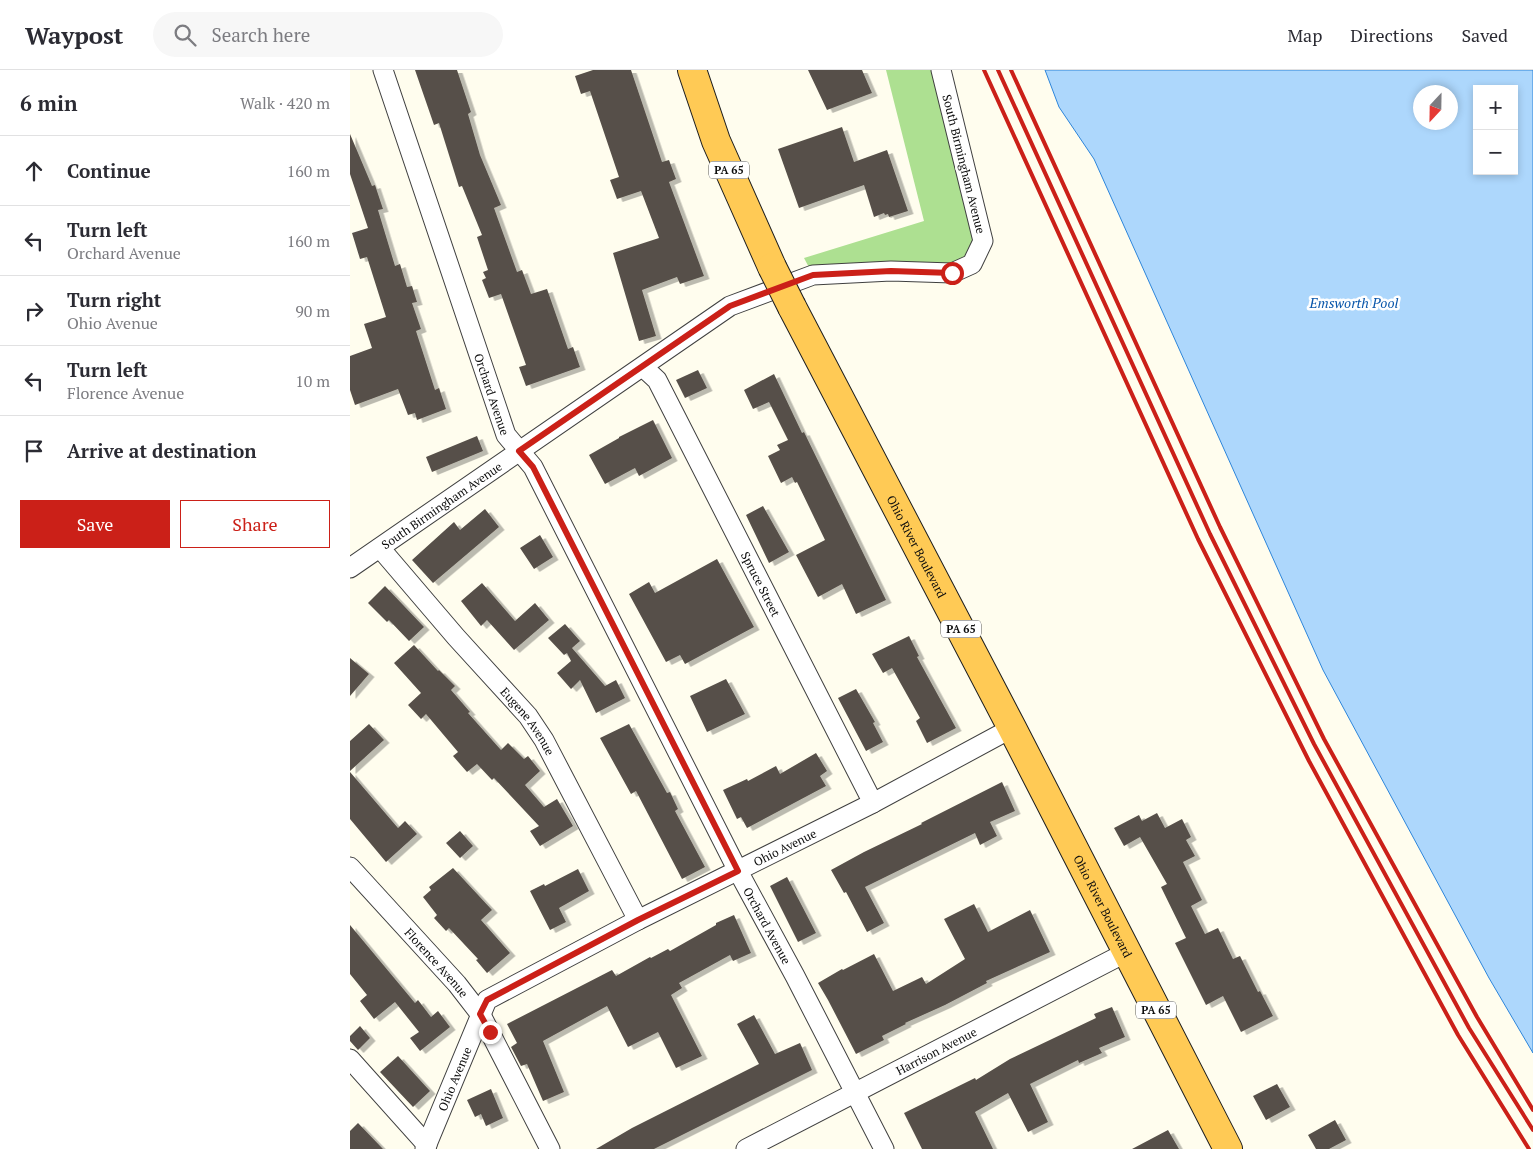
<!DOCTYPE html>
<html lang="en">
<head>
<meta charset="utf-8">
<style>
  body { margin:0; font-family:"PT Serif",serif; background:#f7f7f7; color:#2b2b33 }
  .controls { position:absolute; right:15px; top:15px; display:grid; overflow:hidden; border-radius:0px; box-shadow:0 2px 8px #0003 }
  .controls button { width:45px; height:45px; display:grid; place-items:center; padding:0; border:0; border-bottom:1px solid #e1e1e2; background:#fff; color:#2b2b33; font:25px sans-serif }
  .compass { position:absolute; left:1063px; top:15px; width:45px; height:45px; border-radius:50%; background:#fff; box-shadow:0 2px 8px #0003; rotate:202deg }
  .stop { position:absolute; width:15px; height:15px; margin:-11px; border:4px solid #cb2018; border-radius:50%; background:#fff }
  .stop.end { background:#cb2018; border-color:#fff; box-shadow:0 1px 5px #0008 }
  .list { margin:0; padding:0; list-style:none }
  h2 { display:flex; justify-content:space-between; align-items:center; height:65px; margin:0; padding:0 20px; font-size:21px }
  h2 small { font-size:16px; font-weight:400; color:#7c7c81 }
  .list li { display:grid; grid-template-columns:32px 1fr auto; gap:15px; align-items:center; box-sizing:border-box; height:70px; padding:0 20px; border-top:1px solid #e1e1e2 }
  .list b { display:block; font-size:19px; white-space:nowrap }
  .list p { margin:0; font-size:16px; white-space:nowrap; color:#7c7c81 }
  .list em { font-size:16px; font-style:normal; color:#7c7c81 }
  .actions { display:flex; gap:10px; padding:15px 20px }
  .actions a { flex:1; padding:11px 0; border:1px solid #cb2018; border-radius:0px; text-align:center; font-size:18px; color:#cb2018 }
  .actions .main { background:#cb2018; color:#fff }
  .icon { flex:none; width:28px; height:28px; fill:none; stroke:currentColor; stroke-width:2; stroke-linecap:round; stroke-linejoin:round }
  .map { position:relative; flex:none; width:1183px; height:1079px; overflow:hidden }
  header { display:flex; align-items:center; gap:30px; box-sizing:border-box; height:70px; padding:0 25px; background:#fff; border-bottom:1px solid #e1e1e2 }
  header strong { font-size:24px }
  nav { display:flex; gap:28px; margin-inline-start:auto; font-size:18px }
  .search { width:350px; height:45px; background:#f7f7f7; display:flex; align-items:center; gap:12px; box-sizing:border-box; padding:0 18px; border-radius:28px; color:#7c7c81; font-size:19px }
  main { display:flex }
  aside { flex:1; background:#fff }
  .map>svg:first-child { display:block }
  .forest { fill:#ade091 }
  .water { fill:#add7fc; stroke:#2d85da; fill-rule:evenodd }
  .building { fill:#575049; filter:url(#shadow) }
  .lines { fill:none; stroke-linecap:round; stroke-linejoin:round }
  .minor-casing { stroke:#404040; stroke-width:21 }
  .trunk-casing { stroke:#1e1e1e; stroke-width:30 }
  .minor { stroke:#fff; stroke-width:19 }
  .trunk { stroke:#ffca55; stroke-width:28 }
  .rail { stroke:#cb2018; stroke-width:4 }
  .trunk-bridge-casing { stroke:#1e1e1e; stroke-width:30; stroke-linecap:butt }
  .trunk-bridge { stroke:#ffca55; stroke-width:28 }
  .route { stroke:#cb2018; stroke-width:6 }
  .labels { text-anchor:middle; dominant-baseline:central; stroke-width:5; stroke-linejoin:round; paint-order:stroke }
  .shield { fill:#fff; stroke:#565656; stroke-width:1 }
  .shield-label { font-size:11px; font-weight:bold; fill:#0d0d0d }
  .street-label { font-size:12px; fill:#0d0d0d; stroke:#fff }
  .water-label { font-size:14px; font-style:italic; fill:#0a57ab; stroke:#fff }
</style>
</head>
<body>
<header>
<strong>Waypost</strong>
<div class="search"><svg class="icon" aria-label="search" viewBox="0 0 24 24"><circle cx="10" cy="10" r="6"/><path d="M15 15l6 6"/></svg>Search here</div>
<nav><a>Map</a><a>Directions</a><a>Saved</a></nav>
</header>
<main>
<aside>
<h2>6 min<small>Walk · 420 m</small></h2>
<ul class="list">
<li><svg class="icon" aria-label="ahead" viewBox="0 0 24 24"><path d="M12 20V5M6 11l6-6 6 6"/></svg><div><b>Continue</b></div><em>160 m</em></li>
<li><svg class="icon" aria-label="left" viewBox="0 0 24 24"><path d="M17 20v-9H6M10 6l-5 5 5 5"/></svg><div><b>Turn left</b><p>Orchard Avenue</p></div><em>160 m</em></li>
<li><svg class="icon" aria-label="right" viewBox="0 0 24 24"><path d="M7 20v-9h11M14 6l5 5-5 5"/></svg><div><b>Turn right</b><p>Ohio Avenue</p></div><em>90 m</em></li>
<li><svg class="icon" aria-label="left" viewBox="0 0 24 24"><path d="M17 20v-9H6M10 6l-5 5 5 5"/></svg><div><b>Turn left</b><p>Florence Avenue</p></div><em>10 m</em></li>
<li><svg class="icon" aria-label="arrive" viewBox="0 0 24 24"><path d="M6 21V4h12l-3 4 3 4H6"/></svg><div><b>Arrive at destination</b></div></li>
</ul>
<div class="actions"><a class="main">Save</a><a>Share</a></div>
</aside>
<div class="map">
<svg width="1183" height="1079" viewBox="0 0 1183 1079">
  <defs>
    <filter id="shadow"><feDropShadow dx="5.5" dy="3" stdDeviation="0" flood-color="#0004"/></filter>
  </defs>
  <rect width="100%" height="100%" fill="#fffdee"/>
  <!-- forest -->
  <path class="forest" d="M536,0h44l14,13 35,136 -7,45 -159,11 -9,-17 120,-37z"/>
  <!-- water -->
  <path class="water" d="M695,0h488v983l-44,-75 -166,-308 -229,-511 -35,-52zM1127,19h37v82h-37zM1070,22h30v30h-30z"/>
  <!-- building -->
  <path class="building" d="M65,0h42l14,42 -3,2 12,41 21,50 -7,3 23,64 5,-2 9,24 16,-5 21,60 5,-2 7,20 -54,19 -7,-19 7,-2 -25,-71 -12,4 -7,-18 4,-2 -3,-6 5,-2 -11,-33 5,-2 -20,-49 -3,1 -20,-64 -5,2z
    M243,0h38l31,92 7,-2 7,19 -7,3 35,94 -24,8 -3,-7 -35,13 14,46 -17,5 -26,-88 46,-15 -18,-47 -24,8 -7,-19 9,-3 -29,-86 -9,3 -6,-18z
    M458,0h54l10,23 -45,17z
    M492,57l12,35 33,-12 21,61 -19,6 -1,-3 -3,1 -1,-2 -10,4 -10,-32 -65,23 -21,-59z
    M0,64l22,52 3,-1 8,24 -5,1 17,56 5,-2 7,23 5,-1 5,16 -5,1 9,26 -5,2 19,59 4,-2 7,21 -29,11 -2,-7 -7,2 -10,-26 -43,16 -5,-15v-34l22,-8 -8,-24 22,-7 -19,-60 -7,2 -8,-26 16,-5 -18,-54z
    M348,300l9,18 -22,10 -9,-18z
    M424,304l28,59 2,-1 82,168 -30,14 -14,-30 -24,13 -22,-42 29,-15 -28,-58 -2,1 -3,-6 -11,6 -13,-27 12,-6 -3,-5 11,-5 -19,-38 -16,7 -9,-19z
    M303,350l19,38 -33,18 -4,-8 -30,16 -16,-29 30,-17v-1z
    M127,366l6,15 -51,21 -6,-15z
    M413,436l26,46 -20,11 -23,-48z
    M135,439l14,18 -66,56 -21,-23 42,-38 6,8z
    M190,465l13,22 -19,12 -14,-21z
    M367,489l37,68 -69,37 -5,-9 -14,7 -37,-68 20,-12 6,11z
    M132,513l33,38 20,-18 14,17 -35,30 -27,-30 -6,6 -20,-25z
    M35,516l39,41 -15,14 -20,-21 -2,2 -19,-19z
    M215,554l15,17 -8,7 33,38 11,-6 9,18 -29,15 -16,-33 -9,9 -14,-16 14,-12 -4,-8 -3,2 -16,-17z
    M559,566l10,20 -2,1 39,71 -29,15 -11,-22 4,-3 -28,-50 -9,5 -11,-19z
    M64,575l24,26 1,-1 16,16 -4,4 19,22 -2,1 33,37 7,-7 16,16 4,-3 12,15 -15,14 19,22 13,-8 16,27 -33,20 -10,-15 9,-5 -45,-48 -2,2 -15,-16 -10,8 -14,-16 5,-4 -32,-38 -5,5 -13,-14 13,-12 -27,-30z
    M0,588l19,16 -19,22z
    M376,609l19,35 -38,18 -17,-36z
    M506,619l19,33 -2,1 10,19 -17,9 -28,-53z
    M19,654l15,16 -34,31v-30z
    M279,654l38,69 3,-1 8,17 -3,2 30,56 -23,12 -46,-88 -5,3 -31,-56z
    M466,683l11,18 -7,5 6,10 -79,42 -6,-11 -4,2 -14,-29 24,-11 1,2 28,-15 4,8z
    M0,702l48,56 7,-7 12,13 -31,28 -36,-43z
    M652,712l13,29 -25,11 7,14 -17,9 -5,-12 -110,54 19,36 -17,9 -21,-40 -2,1 -13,-23 33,-18 58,-28 -1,-1z
    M807,743l8,15 17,-9 9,18 -5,3 9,16 -12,6 19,38 -11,6 14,28 13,-6 15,31 7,-3 18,36 2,-1 13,25 -32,16 -18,-36 -17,9 -31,-62 11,-5 -25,-51 6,-3 -27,-47 -16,9 -10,-18 25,-13 3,6z
    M110,761l13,15 -13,12 -14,-15z
    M103,798l39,42 -11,10 29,33 -23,20 -11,-13 2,-1 -29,-31 -3,3 -12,-13 3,-3 -14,-18 8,-7 -2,-3z
    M228,799l11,22 -30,17 7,14 -16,8 -20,-39 14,-7 1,2z
    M437,807l29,56 -18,9 -28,-56z
    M624,834l14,28 42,-22 20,42 -64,29 1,2 -42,22 -40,18 1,1 -24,12 2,4 -28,14 -28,-54 -10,-17 24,-14 1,1 31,-16 19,37 29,-14 4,7 39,-25 -21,-40z
    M384,845l17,38 -18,8 -3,-6 -51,28 3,5 -11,7 31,61 -26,12 -18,-36 -30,15 -21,-41 -64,35 21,51 -21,9 -16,-37 -6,2 -10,-19 6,-4 -10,-19 105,-54 4,6 34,-19 1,1 17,-9 2,2 46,-26v-2z
    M0,855l65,78 3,-3 13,17 7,-6 12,16 -30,24 -10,-13 9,-6 -24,-30 -21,17 -14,-18 7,-6 -17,-21z
    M762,937l13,30 -26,11 3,5 -23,10 -1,-3 -48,24 18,38 -20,10 -20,-39 -33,19 18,37h-71l-18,-36 71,-35 1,2 34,-21 86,-41 -2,-4z
    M404,945l21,39 25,-11 12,27 -158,79h-58l36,-21 127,-64 -22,-40z
    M10,956l10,12 -12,12 -8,-9v-5z
    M48,986l32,35 -17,16 -33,-35z
    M927,1014l13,23 -24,13 -13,-24z
    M141,1019l12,29 -17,8 -5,-12 -6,3 -8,-17z
    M985,1050l11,20 -17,9h-13l-8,-14z
    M8,1053l25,26h-33v-18z
    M818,1060l11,19h-47z"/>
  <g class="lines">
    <defs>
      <g id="minor">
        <path id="s1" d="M33,0l123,365 27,32 205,404 57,105 89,173"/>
        <path id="s2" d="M293,297l14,13 216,423"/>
        <path id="s3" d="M30,478l76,89 72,79 16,24 94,180"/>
        <path id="s4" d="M0,498l380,-262 83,-31 78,-4 61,2 20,-9 11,-23 -42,-171"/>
        <path id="s5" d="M0,797l107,117 24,31 69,134"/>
        <path d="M0,989l77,86"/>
        <path id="s6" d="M75,1079l62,-149 151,-80 235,-117 139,-75"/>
        <path id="s7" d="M396,1079l381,-197"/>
      </g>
      <g id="trunk">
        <path d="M342,0l24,71 56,126"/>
        <path id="s8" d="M442,237l220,421 216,421"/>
      </g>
    </defs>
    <!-- minor casing -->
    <use href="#minor" class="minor-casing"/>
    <!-- trunk casing -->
    <use href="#trunk" class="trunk-casing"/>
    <!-- minor -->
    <use href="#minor" class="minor"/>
    <!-- trunk -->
    <use href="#trunk" class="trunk"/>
    <!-- rail -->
    <path class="rail" d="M634,0l214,469 111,222 149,274 71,114
      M648,0l212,464 104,210 155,284 64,102
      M661,0l209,457 104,212 153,278 56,93"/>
    <defs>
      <path id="trunk-bridge" d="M422,197l20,40"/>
    </defs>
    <!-- trunk-bridge casing -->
    <use href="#trunk-bridge" class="trunk-bridge-casing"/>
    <!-- trunk-bridge -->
    <use href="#trunk-bridge" class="trunk-bridge"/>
  </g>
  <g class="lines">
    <!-- route -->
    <path class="route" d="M140,962l-10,-18 7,-14 151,-80 100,-49 -205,-404 -14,-16 211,-145 83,-31 78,-4 61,2"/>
  </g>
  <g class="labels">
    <!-- shield labels -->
    <g class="shield">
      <rect x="359" y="91.5" width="40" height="17" rx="4"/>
      <rect x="591" y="550.5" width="40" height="17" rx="4"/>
      <rect x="786" y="931.5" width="40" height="17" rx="4"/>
    </g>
    <g class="shield-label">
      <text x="379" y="100">PA 65</text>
      <text x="611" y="559">PA 65</text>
      <text x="806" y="940">PA 65</text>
    </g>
    <!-- street labels -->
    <g class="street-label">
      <text transform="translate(614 94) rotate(76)">South Birmingham Avenue</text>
      <text stroke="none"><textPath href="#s1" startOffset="342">Orchard Avenue</textPath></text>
      <text stroke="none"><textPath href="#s4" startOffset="111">South Birmingham Avenue</textPath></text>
      <text stroke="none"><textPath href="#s8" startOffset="270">Ohio River Boulevard</textPath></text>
      <text stroke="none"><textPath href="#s2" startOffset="248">Spruce Street</textPath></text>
      <text stroke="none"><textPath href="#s3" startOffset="228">Eugene Avenue</textPath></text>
      <text stroke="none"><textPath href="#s6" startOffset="496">Ohio Avenue</textPath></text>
      <text stroke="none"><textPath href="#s8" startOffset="675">Ohio River Boulevard</textPath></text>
      <text stroke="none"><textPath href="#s1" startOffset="942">Orchard Avenue</textPath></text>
      <text stroke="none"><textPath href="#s5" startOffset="129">Florence Avenue</textPath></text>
      <text stroke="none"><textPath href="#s7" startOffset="214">Harrison Avenue</textPath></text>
      <text stroke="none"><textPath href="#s6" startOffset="76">Ohio Avenue</textPath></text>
    </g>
    <!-- water labels -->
    <g class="water-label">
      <text x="1004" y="232">Emsworth Pool</text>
    </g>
  </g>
</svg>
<div class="controls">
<button>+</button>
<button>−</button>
</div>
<svg class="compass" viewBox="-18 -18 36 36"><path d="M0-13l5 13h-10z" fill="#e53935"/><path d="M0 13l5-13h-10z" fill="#7c7c81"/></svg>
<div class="stop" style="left:602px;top:203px"></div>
<div class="stop end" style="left:140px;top:962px"></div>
</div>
</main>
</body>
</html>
